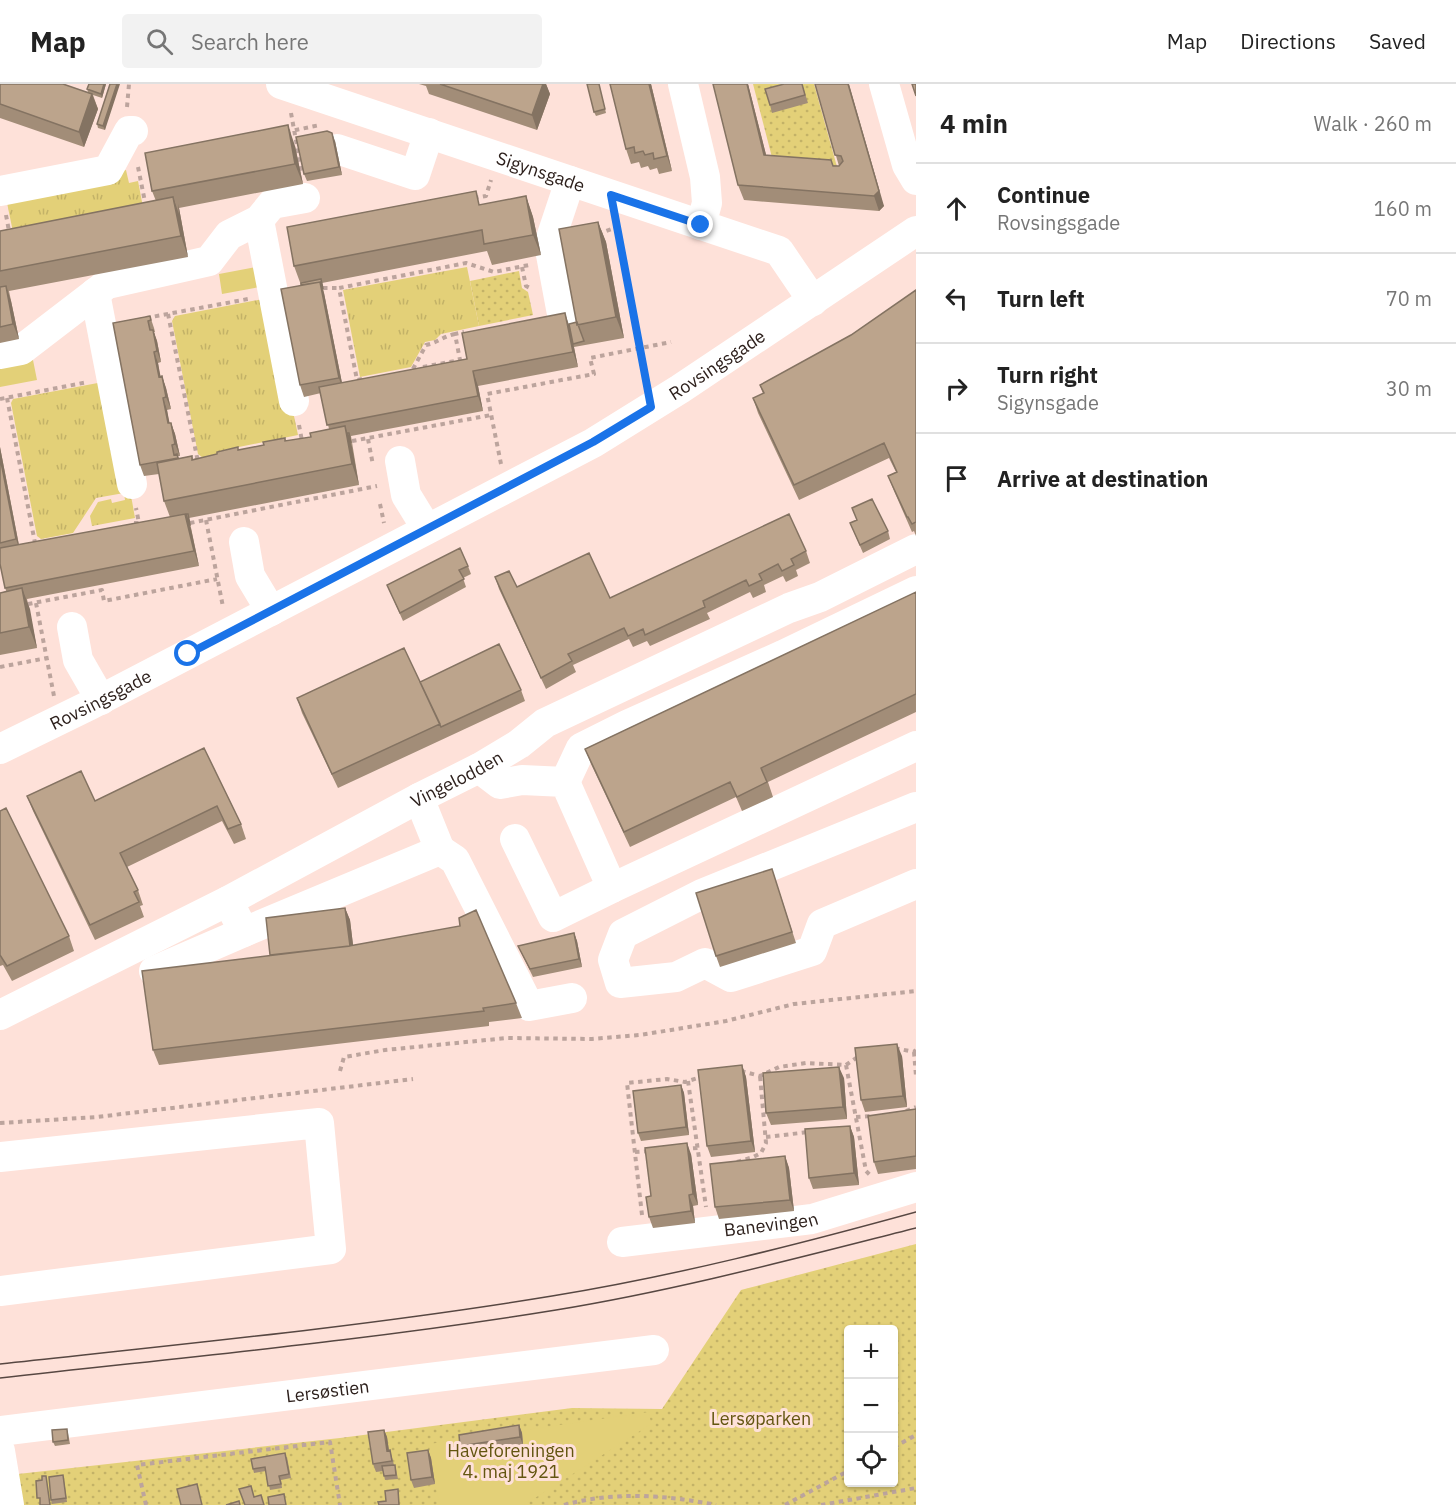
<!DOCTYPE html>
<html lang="en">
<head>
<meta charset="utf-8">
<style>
  body { margin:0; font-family:"IBM Plex Sans",sans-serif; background:#f2f2f2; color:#222 }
  .controls { position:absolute; right:18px; bottom:18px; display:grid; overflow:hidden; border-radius:6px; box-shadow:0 2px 4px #0004 }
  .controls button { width:54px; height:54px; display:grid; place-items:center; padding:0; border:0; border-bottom:2px solid #e0e0e0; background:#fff; color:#222; font:30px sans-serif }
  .stop { position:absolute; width:18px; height:18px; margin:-14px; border:4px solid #1a73e8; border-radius:50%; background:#fff }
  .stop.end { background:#1a73e8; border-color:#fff; box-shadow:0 2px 6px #0008 }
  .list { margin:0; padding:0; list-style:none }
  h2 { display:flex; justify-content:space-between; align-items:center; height:78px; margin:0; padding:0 24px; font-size:26px }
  h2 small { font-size:20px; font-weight:400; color:#767676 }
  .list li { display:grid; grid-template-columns:39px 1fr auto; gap:18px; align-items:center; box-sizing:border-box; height:90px; padding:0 24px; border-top:2px solid #e0e0e0 }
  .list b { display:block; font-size:22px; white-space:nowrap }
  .list p { margin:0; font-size:20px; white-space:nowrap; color:#767676 }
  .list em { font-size:20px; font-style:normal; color:#767676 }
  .icon { flex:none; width:33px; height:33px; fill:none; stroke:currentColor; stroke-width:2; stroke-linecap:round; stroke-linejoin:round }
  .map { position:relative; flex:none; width:916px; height:1421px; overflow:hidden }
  header { display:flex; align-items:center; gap:36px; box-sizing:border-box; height:84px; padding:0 30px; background:#fff; border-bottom:2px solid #e0e0e0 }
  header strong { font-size:28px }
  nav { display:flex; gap:33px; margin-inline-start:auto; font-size:21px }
  .search { width:420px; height:54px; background:#f2f2f2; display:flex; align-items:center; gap:15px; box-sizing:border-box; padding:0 21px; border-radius:6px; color:#767676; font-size:22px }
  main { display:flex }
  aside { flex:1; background:#fff }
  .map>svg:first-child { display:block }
  .grass { fill:url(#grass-tufts) }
  .park { fill:url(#park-dots); fill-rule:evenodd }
  .pitch { fill:#e3d078 }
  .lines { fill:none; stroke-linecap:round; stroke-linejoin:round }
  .path { stroke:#bca49d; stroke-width:4; stroke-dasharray:4.5 4.5; stroke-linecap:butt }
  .minor { stroke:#fff; stroke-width:30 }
  .tram { stroke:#574742; stroke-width:1.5 }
  .wall { fill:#a28d78 }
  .shaded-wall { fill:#847362 }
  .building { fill:#bca48c; stroke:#847362; stroke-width:1.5 }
  .route { stroke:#1a73e8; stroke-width:8 }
  .labels { text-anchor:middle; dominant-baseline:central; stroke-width:6; stroke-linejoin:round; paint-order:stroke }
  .street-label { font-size:18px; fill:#2d201c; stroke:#fee1d9 }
  .park-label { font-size:18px; fill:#635510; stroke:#fee1d9 }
</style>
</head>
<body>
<header>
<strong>Map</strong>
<div class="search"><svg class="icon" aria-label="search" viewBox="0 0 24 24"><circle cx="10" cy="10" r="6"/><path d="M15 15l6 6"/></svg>Search here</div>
<nav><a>Map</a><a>Directions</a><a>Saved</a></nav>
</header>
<main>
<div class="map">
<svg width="916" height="1421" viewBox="0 0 916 1421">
  <defs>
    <pattern id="grass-tufts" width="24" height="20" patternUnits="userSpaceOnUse" patternTransform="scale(1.5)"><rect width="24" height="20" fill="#e3d078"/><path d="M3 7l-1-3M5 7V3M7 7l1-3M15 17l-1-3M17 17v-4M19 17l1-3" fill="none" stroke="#c3b267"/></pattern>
    <pattern id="park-dots" width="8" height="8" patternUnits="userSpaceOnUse" patternTransform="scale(1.5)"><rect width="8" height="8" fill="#e3d078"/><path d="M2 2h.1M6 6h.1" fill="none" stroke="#c3b267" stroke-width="1.8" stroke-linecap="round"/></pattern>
  </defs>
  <rect width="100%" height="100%" fill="#fee1d9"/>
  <!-- grass -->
  <path class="grass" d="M126,86l3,13 9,-2 5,26 -130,25 -8,-39z
    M467,183l12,59 -38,8 -6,6 -10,2 -14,25 -51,10 -17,-87z
    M263,215l28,103 7,33 -64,13 -2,4 -29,6 -5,-4 -26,-133 3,-5z
    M103,298l26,102 6,34 -43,8 -2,-10 8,-14 13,-3 1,4 13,-3 -1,-7 -28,5 -23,35 -32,6 -4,-3 -26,-133 2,-4z"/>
  <!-- park -->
  <path class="park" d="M753,0h61l25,90 -64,-5z
    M519,187l3,17 6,4 5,23 -54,11 -9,-45z
    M916,1160v261h-916v-29l340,-38 232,-30 90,1 79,-119zM848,1246h46v152h-46z"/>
  <!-- pitch -->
  <path class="pitch" d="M256,183l4,20 -38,7 -3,-20z
    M33,276l4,20 -37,7v-21z
    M649,1328l2,12 -127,81h-84l-5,-21 -6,-40z"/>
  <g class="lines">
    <!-- path -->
    <path class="path" d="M127,23l2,-23
      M291,29l11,60
      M286,48l34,-7
      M138,83l8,40
      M474,114l12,-2 5,-16
      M6,131l3,16
      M616,138l30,157
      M598,150l19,-7
      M522,183l4,19 6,3
      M323,204h16
      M168,230l30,148
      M146,234l102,-19
      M423,283l37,-7 -5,-26 9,-2
      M413,285l13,-24c11,-2 18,-9 29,-11
      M362,295l-5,1 -18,-92 127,-25 28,9 35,-7
      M7,314l28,145 4,-1
      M0,315l88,-17
      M299,341l3,16
      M368,355l5,26
      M352,357l139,-26
      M501,380l-14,-70 107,-20 -4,-16 81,-16
      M380,420l4,19
      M206,436l17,87
      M134,439h5l-3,-15
      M190,439l187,-37
      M36,519l18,93
      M28,520l74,-14 2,11 113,-22
      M0,583l47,-9
      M895,964l19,4 2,-2
      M914,968l2,24
      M846,981l20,106 4,4
      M340,987l4,-14 41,-7 122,-12 85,1 48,-4 86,-14 68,-17 122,-13
      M741,987l19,5 19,-9 27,-4 40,2 13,-9
      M688,997l18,126
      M906,1027l10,-4
      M856,1033l15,-1
      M0,1039l97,-6 316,-38
      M766,1053l43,-5
      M684,1065l14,-1
      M635,1068l15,-1
      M737,1078l16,-5 8,-4 5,-10 -6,-67
      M642,1131l-15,-132 40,-4 18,3 16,-5
      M894,1363l22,-12
      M146,1421l-9,-40 193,-23 10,63
      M564,1421c50,-14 102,-10 152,0
      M785,1421l63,-34
      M821,1421l95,-17"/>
    <!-- minor -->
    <g class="minor">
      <path id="s1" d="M281,0l498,167 34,50"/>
      <path d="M683,0l22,93 2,26 -6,22"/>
      <path d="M884,0l23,81 9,15"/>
      <path d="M337,65l78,26 14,-42"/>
      <path d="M0,107l108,-21 21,-39h4"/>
      <path d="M259,136l35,181"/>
      <path d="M95,209l37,191"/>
      <path d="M562,230l-13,-70 21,-63"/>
      <path d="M0,270l21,-4 86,-66 102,-23 20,-26 30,-15 13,-16 33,-6"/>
      <path d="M400,377l6,34 21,34"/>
      <path d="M244,458l6,34 21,35"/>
      <path d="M72,543l6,33 23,40"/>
      <path id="s2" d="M0,665l92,-45 501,-261 87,-54 236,-158"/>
      <path d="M479,684l21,16 22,-4 43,2 47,106 -59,29 -38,-78"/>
      <path d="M565,698l16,-34 46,-23 156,-70 133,-64"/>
      <path d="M916,723l-214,87 -79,40 -10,26 7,23 56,-6 29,-14 26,14 81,-26 10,-27 94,-40"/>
      <path d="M440,766l15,10 74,146 43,-8"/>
      <path d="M612,804l304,-142"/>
      <path d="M228,817l16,31 196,-82 -21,-52"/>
      <path d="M154,887l90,-39"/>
      <path id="s3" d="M0,931l228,-114 191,-103 60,-30 40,-24 26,-21 244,-115 31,-11 96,-48"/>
      <path d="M0,1073l319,-34 12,126 -331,42"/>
      <path id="s4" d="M622,1158l190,-23 104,-32"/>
      <path id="s5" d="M0,1347l654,-81"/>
      <path d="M0,1367l9,54"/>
    </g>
    <!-- tram -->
    <path class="tram" d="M0,1280c184,-20 369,-38 552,-68 123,-20 244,-51 364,-84
      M0,1294c186,-21 372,-38 556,-68 122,-20 241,-52 360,-82"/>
  </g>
  <!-- wall -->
  <path class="wall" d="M0,0l88,8 -1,-3 2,-5h17l-4,14 -9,-3 5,14 -14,38 -84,-29z
    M110,0l-5,46 -7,-2 -1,-4z
    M419,0h127l4,10 -13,36 -108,-36 -3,-8z
    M599,0l7,29 -10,3 -2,-4z
    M651,0l21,87 -13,3 -2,-6 -7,2 -2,-4 -7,2 -2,-6 -8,2 -5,-15z
    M748,0l18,71 73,11 -24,-82 69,122 -5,5 -135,-11 -6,-15z
    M802,0l6,19 -36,10 -2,-8z
    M335,57l7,34 -35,6 -3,-7z
    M295,62l8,38 -124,24 9,49 -179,34 10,48 -19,4v-112l156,-30 -4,-10z
    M526,112l7,21 8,38 -49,10 -5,-14 -165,32 20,100 125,-24 102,-35 8,-2 21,-100 8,20 18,96 -50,9 4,20 -100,19 5,25 -132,25 8,49 -170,33 10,48 -172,33 10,49 -37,7v-62l6,-2 -6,-27v-117l19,98 151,-28 -6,-16 -5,-27 -15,2 -4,-11 -27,-142 37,-7 4,12 1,4h-1l3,9 4,21 -3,1 2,14 2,-1 4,12 5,21 -4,1 2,13h2l4,11 5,22h-2l1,3 13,-3 1,3 71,-14 21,-7 1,3 25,-4 18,-8 -8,-36 -17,4 -4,-12 1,-100 -7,-19 187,-61z
    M916,206v246l-2,-5 -2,1 -18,-41 -6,-15 8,-4 -7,-14 -90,42 -41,-87 -5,-15 10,-4 -3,-9 91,-50z
    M852,424l36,23 2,8 -27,14 -13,-30 7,-3z
    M806,467l4,12 -14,7 2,6 -12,6 -3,-6 -19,9 2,7 -13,6 -3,-6 -43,21 3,6 -60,27 -3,-5 -14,6 -4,-8 -56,26 3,7 -30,17 -47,-100 -4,-12 22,10 93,11z
    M468,482l3,8 -8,4 3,9 -63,34 -16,-36z
    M916,508v120l-148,70 5,15 -31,14 -6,-14 -106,50 -39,-83 -6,-15z
    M420,598l101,8 4,11 -187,87 -36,-75 -5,-15z
    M204,664l37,76 5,15 -12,5 -12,-23 -95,46 11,23 5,15 -3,1 4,11 -49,23 -62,-129 -6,-15 68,5z
    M0,727l69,125 5,15 -62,30 -9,-16 -3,1z
    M772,785l24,74 -76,24 -4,-11z
    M345,824l5,12 3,25 163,58 6,15 -33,4v4l-330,39 -6,-15 117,-95z
    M574,849l3,8 5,26 -49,10 -15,-31z
    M902,972l5,51 -42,5 -4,-12z
    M742,981l4,12 9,75 -44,5 -4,-11z
    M844,994l3,41 -76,6 -5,-12z
    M681,1001l3,8 5,42 -48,6 -3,-8z
    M916,1025v60l-38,5 -4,-12z
    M850,1042l4,11 5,48 -46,4 -4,-11z
    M691,1070l7,51 -5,1 2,17 -42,5 -4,-11 2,-21z
    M785,1072l4,12 5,43 -75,8 -4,-12z
    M519,1341l3,8 1,12 -60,9 -3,-8z
    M384,1346l3,7 2,13h1l4,15 2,4 2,10 -13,1 -2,-9 -7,1 -3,-8z
    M68,1349l2,11 -15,2 -2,-4z
    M428,1366l3,8 4,26 -21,4 -3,-8z
    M287,1373l4,21 -10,2 1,8 -12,2 -4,-19 -12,2 -1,-4z
    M64,1395l3,23 -15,2 -1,-4z"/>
  <!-- shaded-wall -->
  <path class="shaded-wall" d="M104,0h2l-4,14 -1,-4z
    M117,0h3l-15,46 -2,-4z
    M543,0h3l4,10 -13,36 -5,-15z
    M649,0h2l21,87 -5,-15z
    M747,0h1l22,86 -6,-15z
    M848,0h1l35,122 -5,5 -5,-15z
    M92,10l6,15 -14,38 -5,-15z
    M288,41l7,21 8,38 -8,-20z
    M332,49l3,8 7,34 -3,-8z
    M526,112l7,21 8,38 -8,-20z
    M173,113l6,17 -1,-10 1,4 9,49 -7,-21z
    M598,138l8,20 18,96 -8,-21z
    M320,198l4,11 21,105 -6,-20z
    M6,202l5,15 8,38 -6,-15z
    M565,229l5,15 8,39 -5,-15z
    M153,246l4,11 4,21 -4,-11z
    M154,268l4,11 5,26 -4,-12z
    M473,287l5,15 5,25 -5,-15z
    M162,292l4,12 5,21 -5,-12z
    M163,314l4,12 5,25 -4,-12z
    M171,339l4,11 5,22 -5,-12z
    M345,342l7,21 7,38 -7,-21z
    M0,363l20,104 -4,-12 -16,-82z
    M185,430l6,15 8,37 -5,-15z
    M22,504l8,21 7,39 -8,-21z
    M345,824l5,12 5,41 -5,-12z
    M574,849l3,8 5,26 -3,-8z
    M897,960l5,12 5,51 -4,-11z
    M742,981l4,12 9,75 -4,-11z
    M839,983l5,11 3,41 -4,-12z
    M681,1001l3,8 5,42 -3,-8z
    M850,1042l4,11 5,48 -5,-12z
    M687,1059l4,11 7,51 -5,-11z
    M785,1072l4,12 5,43 -4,-11z
    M689,1111l4,11 2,17 -4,-12z
    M519,1341l3,8 1,12 -3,-8z
    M384,1346l3,7 3,22 -3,-8z
    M428,1366l3,8 4,26 -3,-7z"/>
  <!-- building -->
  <path class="building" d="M0,0h63l29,10 -13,38 -79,-28z
    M89,0h15l-3,10 -14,-5z
    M110,0h7l-14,42 -6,-2z
    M440,0h103l-11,31z
    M587,0h12l6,25 -11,3z
    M610,0h39l18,72 -13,3 -1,-6 -8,2 -2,-4 -8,2 -1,-6 -8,2z
    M713,0h34l17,71 67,5 2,6h6l4,-5 -2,-5 -6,-1 -20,-71h33l31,107 -5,5 -136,-11z
    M784,0h18l3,11 -35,10 -5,-16z
    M912,0h4v12z
    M288,41l7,39 -143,27 -7,-38z
    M327,47l5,2 7,34 -35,7 -8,-37z
    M476,107l3,14 47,-9 7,39 -49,9 -2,-14 -188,36 -7,-39z
    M173,113l8,39 -181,35v-40z
    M598,138l18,95 -39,8 -18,-96z
    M321,195l2,10 -3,-7 -19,3v-2z
    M320,198l19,96 -39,7 -19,-96z
    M6,202l7,38 -13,3v-40z
    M916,206v232l-4,2 -4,-7h-1l-19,-41 9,-4 -13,-29 -90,42 -41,-87 11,-5 -4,-8 91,-50z
    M565,229l8,39 -100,19 5,25 -151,29 -8,-38 148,-28 -5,-26z
    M150,232l1,4 -3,1 2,9h3l4,21 -3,1 5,25 3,-1 4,21 -3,1 5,25h3l4,21 -3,1 2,10 3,-1 1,4 -38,7 -27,-142z
    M577,238l7,19 -11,3 -4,-20z
    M345,342l7,38 -188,37 -7,-38 35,-7v4l25,-6v-2l21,-5v3l26,-5 -1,-3 22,-4v3l26,-4 -1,-4z
    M347,349h2l2,10z
    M0,373l16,82 -16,4z
    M872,415l16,32 -28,14 -10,-22 7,-3 -5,-12z
    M185,430l9,37 -189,37 -5,-24v-16z
    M186,430h2l2,11h-1z
    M789,430l17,37 -15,8 3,6 -12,6 -4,-7 -19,10 3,6 -13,6 -3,-6 -43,21 2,6 -60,28 -2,-6 -15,7 -4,-8 -56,26 4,7 -31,17 -46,-101 14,-6 8,16 72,-34 21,45z
    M460,464l8,18 -9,4 5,9 -64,34 -13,-28z
    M22,504l7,39 -29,6v-40z
    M916,508v102l-155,74 6,14 -30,15 -7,-15 -106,50 -39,-83z
    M499,560l22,46 -80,37 -21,-45z
    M404,564l36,76 -108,50 -35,-76z
    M204,664l37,76 -13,5 -11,-23 -97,47 18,37 -4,2 5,10 -49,23 -63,-129 54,-25 14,30z
    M6,724l63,128 -62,30 -7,-11v-144z
    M772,785l20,63 -76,24 -20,-63z
    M345,824l5,38 -80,9 -4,-37z
    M476,826l40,93 -33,5 1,3 -331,39 -11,-79 207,-25 111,-20 -1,-8z
    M574,849l5,26 -49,10 -12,-23z
    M897,960l6,52 -42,4 -6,-52z
    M742,981l9,76 -44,5 -9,-76z
    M839,983l4,40 -77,6 -3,-40z
    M681,1001l5,42 -48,6 -5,-42z
    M916,1025v47l-42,6 -6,-46z
    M850,1042l4,47 -45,5 -4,-49z
    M687,1059l6,51 -4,1 2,16 -42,6 -3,-20 5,-1 -6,-48z
    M785,1072l5,44 -75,7 -5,-43z
    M519,1341l1,12 -60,9 -1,-11z
    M67,1345l1,11 -15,2 -1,-12z
    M384,1346l3,21 3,-1 2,11 -19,3 -5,-32z
    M428,1366l4,27 -21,3 -4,-27z
    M285,1369l4,21 -10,2 2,8 -13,2 -3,-19 -12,2 -2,-10z
    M395,1381l1,10 -12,1 -2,-10z
    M63,1391l3,23 -15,2 -2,-23z
    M42,1392h4l4,29h-10v-7h-3l-1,-17 6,-1z
    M197,1400l5,21h-21l-4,-16z
    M251,1402l3,11 7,-2 3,10h-19l-6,-16z
    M398,1405l1,16h-20l-1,-3 8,-1 -1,-10z
    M284,1410l2,11h-17l-1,-8z
    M239,1417l1,4h-14z"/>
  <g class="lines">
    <!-- route -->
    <path class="route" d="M188,570l405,-212 58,-35 -40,-212 90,30"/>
  </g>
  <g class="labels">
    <!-- street labels -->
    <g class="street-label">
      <text stroke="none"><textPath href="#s1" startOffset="274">Sigynsgade</textPath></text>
      <text stroke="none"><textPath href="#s2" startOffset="814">Rovsingsgade</textPath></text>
      <text stroke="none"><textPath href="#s2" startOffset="112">Rovsingsgade</textPath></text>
      <text stroke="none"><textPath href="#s3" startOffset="514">Vingelodden</textPath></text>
      <text stroke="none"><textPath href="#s4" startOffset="150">Banevingen</textPath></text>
      <text stroke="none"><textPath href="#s5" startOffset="330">Lersøstien</textPath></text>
    </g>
    <!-- park labels -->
    <g class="park-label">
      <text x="761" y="1334">Lersøparken</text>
      <text x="511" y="1366">Haveforeningen<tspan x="511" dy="21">4. maj 1921</tspan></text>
    </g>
  </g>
</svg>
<div class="controls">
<button>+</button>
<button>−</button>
<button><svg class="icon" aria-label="locate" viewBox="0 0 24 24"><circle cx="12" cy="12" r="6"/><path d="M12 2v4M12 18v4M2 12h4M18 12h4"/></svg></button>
</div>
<div class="stop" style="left:188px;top:570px"></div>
<div class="stop end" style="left:701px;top:141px"></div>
</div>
<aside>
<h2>4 min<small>Walk · 260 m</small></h2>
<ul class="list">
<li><svg class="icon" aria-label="ahead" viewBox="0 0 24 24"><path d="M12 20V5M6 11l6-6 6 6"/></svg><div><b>Continue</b><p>Rovsingsgade</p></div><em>160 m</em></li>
<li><svg class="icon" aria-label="left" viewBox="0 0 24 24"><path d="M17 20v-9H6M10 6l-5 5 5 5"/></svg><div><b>Turn left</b></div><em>70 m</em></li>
<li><svg class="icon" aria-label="right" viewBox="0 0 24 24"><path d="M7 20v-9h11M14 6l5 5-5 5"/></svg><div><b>Turn right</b><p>Sigynsgade</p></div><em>30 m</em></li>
<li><svg class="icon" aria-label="arrive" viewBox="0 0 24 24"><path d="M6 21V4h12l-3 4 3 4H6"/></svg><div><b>Arrive at destination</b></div></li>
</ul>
</aside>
</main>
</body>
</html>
